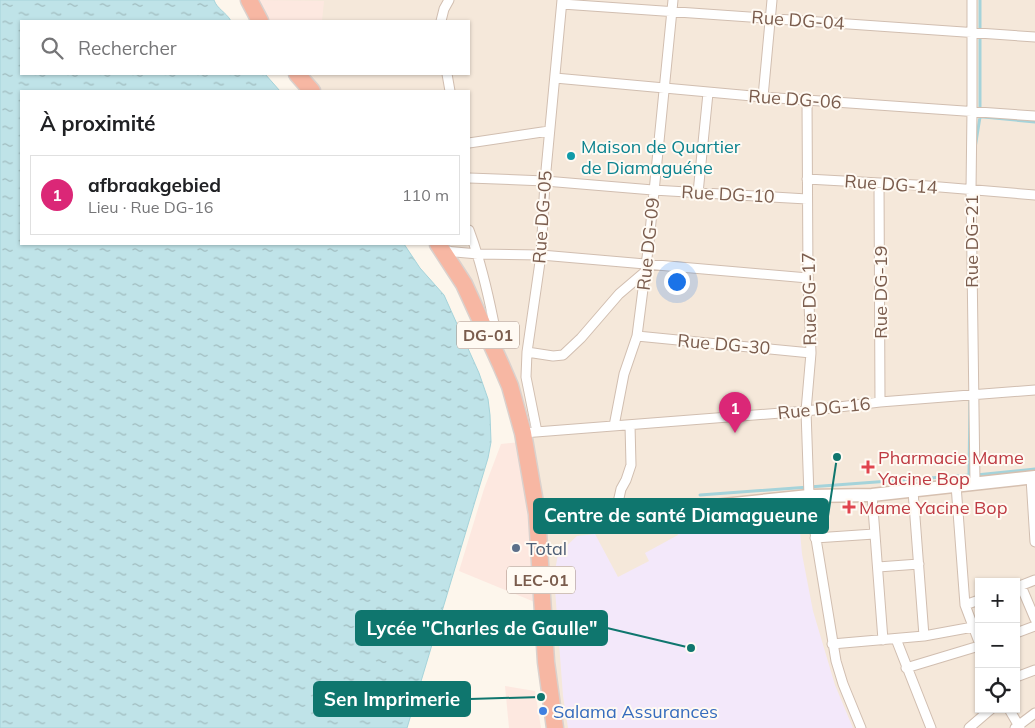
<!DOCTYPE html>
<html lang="fr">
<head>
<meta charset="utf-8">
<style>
  body { margin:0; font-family:Mulish,sans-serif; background:#f6f6f6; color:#202124 }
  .controls { position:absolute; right:15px; bottom:15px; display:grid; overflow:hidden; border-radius:0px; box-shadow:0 1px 4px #0004 }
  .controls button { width:45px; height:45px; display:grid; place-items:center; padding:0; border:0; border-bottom:1px solid #e0e0e0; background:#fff; color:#202124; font:25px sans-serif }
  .you { position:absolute; left:676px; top:281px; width:18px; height:18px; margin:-12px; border:4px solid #fff; border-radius:50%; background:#1a73e8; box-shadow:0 0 0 8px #1a73e833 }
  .badge { display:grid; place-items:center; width:32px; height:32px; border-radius:50%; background:#db2777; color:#fff; font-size:16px; font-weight:700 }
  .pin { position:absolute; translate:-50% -41px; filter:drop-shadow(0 1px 2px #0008) }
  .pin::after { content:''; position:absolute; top:26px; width:18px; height:15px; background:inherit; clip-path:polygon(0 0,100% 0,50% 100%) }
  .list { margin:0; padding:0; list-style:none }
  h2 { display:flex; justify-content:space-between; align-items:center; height:65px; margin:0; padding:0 20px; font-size:21px }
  h2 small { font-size:16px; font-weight:400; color:#757577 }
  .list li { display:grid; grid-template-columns:32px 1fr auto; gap:15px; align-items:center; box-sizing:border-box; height:80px; margin:0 10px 10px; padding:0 10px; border:1px solid #e0e0e0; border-radius:0px }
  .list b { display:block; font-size:19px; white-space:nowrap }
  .list p { margin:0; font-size:16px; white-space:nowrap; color:#757577 }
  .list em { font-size:16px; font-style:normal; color:#757577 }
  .icon { flex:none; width:28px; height:28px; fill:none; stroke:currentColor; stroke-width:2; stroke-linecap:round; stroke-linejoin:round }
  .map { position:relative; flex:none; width:1035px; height:728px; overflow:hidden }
  .search { position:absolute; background:#fff; box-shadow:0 1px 4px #0004; left:20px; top:20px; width:450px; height:55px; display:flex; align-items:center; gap:12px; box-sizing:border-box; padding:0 18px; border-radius:0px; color:#757577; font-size:19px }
  .panel { position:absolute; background:#fff; box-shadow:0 1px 4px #0004; left:20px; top:90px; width:450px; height:155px; border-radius:0px }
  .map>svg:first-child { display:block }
  .residential { fill:#f5e8da; fill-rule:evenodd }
  .commercial { fill:#fde8e0 }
  .education { fill:#f3e8fa }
  .water { fill:url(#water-ripples); stroke:#a5d3da }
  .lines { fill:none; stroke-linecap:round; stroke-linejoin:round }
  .stream { stroke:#a5d3da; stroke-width:3 }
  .street-casing { stroke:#d1beb0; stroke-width:11 }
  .secondary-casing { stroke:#d6c0b0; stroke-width:15 }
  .highway-casing { stroke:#dad1cd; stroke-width:19 }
  .street { stroke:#fff; stroke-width:9 }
  .secondary { stroke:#fff; stroke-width:12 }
  .highway { stroke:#f7b7a3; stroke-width:16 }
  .culture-dot { fill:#0f9aa8; stroke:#fffaf3; stroke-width:2 }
  .health-dot { fill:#e0444e; stroke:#fffaf3; stroke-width:2 }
  .service-dot { fill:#5c6f8a; stroke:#fffaf3; stroke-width:2 }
  .shop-dot { fill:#3f7fe0; stroke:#fffaf3; stroke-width:2 }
  .labels { text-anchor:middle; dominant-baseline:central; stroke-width:4; stroke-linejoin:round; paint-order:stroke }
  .shield { fill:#fffaf3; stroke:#a28b7f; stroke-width:1 }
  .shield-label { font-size:16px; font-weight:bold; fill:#7a5c4d }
  .street-label { font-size:18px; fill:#7a5c4d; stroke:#fffaf3 }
  .culture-label { font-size:18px; fill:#0d838f; stroke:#fffaf3; text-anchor:start }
  .health-label { font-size:18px; fill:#be3a42; stroke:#fffaf3; text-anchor:start }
  .service-label { font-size:18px; fill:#4e5e75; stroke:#fffaf3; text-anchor:start }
  .shop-label { font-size:18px; fill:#366cbe; stroke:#fffaf3; text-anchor:start }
  .leader { fill:none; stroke:#0f766e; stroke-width:2 }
  .callout-dot { fill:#0f766e; stroke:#fffaf3; stroke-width:2 }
  .callout { fill:#0f766e; stroke:#0f766e; stroke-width:2 }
  .callout-label { font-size:19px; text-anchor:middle; font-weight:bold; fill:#fff }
</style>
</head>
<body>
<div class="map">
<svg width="1035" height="728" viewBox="0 0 1035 728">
  <defs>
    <pattern id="water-ripples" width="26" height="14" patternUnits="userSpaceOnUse" patternTransform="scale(1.25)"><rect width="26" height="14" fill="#bfe3e8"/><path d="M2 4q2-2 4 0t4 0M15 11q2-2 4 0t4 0" fill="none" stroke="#a0bbbe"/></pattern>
  </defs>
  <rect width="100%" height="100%" fill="#fdf6ec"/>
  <!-- residential -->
  <path class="residential" d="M255,0h780v728h-476l-28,-278 -86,-206h24v-153h-150l-15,-17h165v-53h-203zM979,582h37v127h-37z"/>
  <!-- commercial -->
  <path class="commercial" d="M252,0l72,1 -2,20h-57z
    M520,442l8,53 9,108 -78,-32 25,-82 17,-45z
    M505,686l30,5 6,37h-32z"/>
  <!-- education -->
  <path class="education" d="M791,524l9,8 2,22 11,57 22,74 18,43h-285l-5,-32 -9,-120 4,-22 19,-18 18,-2 23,43 31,-16 -4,-8 33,-18 -3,-7z"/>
  <!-- water -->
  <path class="water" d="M0,0h214c3,9 12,12 17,21h-210v53h244l15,17h-259v153h383l16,24 24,27 35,78 9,26 2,16 1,27 -3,16 -81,270h-407z"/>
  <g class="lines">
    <!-- stream -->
    <path class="stream" d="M980,0v110
      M973,116l62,6
      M975,148l5,-31
      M969,475l1,-77
      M976,475l59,-6
      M700,495l270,-20"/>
    <defs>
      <path id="street" d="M972,0v111l-1,79 4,292
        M562,4l473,33
        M441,21l3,-12 5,-9
        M447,74l3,17
        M555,78l208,19 272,19
        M763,97l9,-97
        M807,101l1,177 3,75 -5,58 3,85 27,165 7,23 18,44
        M469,143l80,-12
        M469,178l76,3 108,9 154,9
        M807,179l109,6 119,10
        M879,183l1,219
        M698,193l10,-100
        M469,230c14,37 22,76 29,115
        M444,251l34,3 63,1 267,23
        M637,336l174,17
        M527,352l26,4 10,-1 18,-17 38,-44 27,-23
        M614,426l10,-52 13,-38 12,-94 24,-242
        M537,432l-11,-55 1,-25 14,-97 4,-74 17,-181
        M523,433l283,-22 74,-9 155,-12
        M1031,478l4,64
        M956,485l9,120 14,37
        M913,491l11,145
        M872,495l11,145
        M615,516l6,-27 5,-9 5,-15 -1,-40
        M815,538l59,-4
        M878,567l41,-3
        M1021,586l14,33
        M1017,587l18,-7
        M965,605l14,-5
        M1016,633l19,-7
        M896,639l35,89
        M832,644l92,-8 49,-9
        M906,668l73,-22
        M1016,677l19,-7
        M1009,709l11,19
        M969,728l22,-19
        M1015,728l20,-15"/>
      <path id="secondary" d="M537,522l90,-7 182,-19 63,-1 163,-18"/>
      <path id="highway" d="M249,0l11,21
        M297,74l15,17
        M438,244l26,40 37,81 9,21 13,47 14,81 9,148 9,66"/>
    </defs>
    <!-- street casing -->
    <use href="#street" class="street-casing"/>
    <!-- secondary casing -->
    <use href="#secondary" class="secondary-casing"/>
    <!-- highway casing -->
    <use href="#highway" class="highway-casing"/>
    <!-- street -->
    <use href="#street" class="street"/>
    <!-- secondary -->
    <use href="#secondary" class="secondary"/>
    <!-- highway -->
    <use href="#highway" class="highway"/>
  </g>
  <!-- markers -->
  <circle class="culture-dot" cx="571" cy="156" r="5"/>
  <g class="health-dot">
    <path d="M865.5 459.5h5v5h5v5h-5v5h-5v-5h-5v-5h5z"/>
    <path d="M846.5 499.5h5v5h5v5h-5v5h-5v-5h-5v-5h5z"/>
  </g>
  <circle class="service-dot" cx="516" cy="548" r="5"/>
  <circle class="shop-dot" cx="543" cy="711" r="5"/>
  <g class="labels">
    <!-- shield labels -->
    <g class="shield">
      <rect x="457" y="321.5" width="62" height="27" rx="4"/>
      <rect x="507" y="566.5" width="68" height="27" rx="4"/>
    </g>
    <g class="shield-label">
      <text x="488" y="335">DG-01</text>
      <text x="541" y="580">LEC-01</text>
    </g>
    <!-- street labels -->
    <g class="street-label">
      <text transform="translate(798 20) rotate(4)">Rue DG-04</text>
      <text transform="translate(795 99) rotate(4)">Rue DG-06</text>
      <text transform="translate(891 184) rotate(4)">Rue DG-14</text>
      <text transform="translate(728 194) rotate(3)">Rue DG-10</text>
      <text transform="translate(542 217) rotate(-86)">Rue DG-05</text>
      <text transform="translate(971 241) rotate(-90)">Rue DG-21</text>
      <text transform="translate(648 244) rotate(-84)">Rue DG-09</text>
      <text transform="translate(880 292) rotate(-90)">Rue DG-19</text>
      <text transform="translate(809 299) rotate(-91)">Rue DG-17</text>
      <text transform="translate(724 344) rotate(5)">Rue DG-30</text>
      <text transform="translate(824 408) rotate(-6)">Rue DG-16</text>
    </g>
    <!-- culture labels -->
    <g class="culture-label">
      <text x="581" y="146">Maison de Quartier<tspan x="581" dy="21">de Diamaguéne</tspan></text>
    </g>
    <!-- health labels -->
    <g class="health-label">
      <text x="878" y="457">Pharmacie Mame<tspan x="878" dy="21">Yacine Bop</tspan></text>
      <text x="859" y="507">Mame Yacine Bop</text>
    </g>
    <!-- service labels -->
    <g class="service-label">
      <text x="526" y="548">Total</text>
    </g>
    <!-- shop labels -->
    <g class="shop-label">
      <text x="553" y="711">Salama Assurances</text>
    </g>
  </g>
  <!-- callouts -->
  <path class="leader" d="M837 457L828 516M691 648L607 628M541 697L470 699"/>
  <g class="callout-dot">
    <circle cx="837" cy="457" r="5"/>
    <circle cx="691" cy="648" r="5"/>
    <circle cx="541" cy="697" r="5"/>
  </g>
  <g class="callout">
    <rect x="534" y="499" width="294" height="34" rx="5"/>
    <rect x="356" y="611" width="251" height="34" rx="5"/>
    <rect x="314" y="682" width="156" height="34" rx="5"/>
  </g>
  <g class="callout-label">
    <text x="681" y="522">Centre de santé Diamagueune</text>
    <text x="482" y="635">Lycée "Charles de Gaulle"</text>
    <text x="392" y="706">Sen Imprimerie</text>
  </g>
</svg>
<div class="controls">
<button>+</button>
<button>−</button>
<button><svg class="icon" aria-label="locate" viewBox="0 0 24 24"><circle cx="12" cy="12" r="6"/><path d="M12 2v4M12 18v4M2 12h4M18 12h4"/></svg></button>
</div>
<div class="you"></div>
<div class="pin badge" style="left:735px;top:433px">1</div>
<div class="search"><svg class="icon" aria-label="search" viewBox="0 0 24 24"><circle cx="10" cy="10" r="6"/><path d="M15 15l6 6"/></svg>Rechercher</div>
<section class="panel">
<h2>À proximité<small></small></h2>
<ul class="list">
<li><span class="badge">1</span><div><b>afbraakgebied</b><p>Lieu · Rue DG-16</p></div><em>110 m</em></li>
</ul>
</section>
</div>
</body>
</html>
